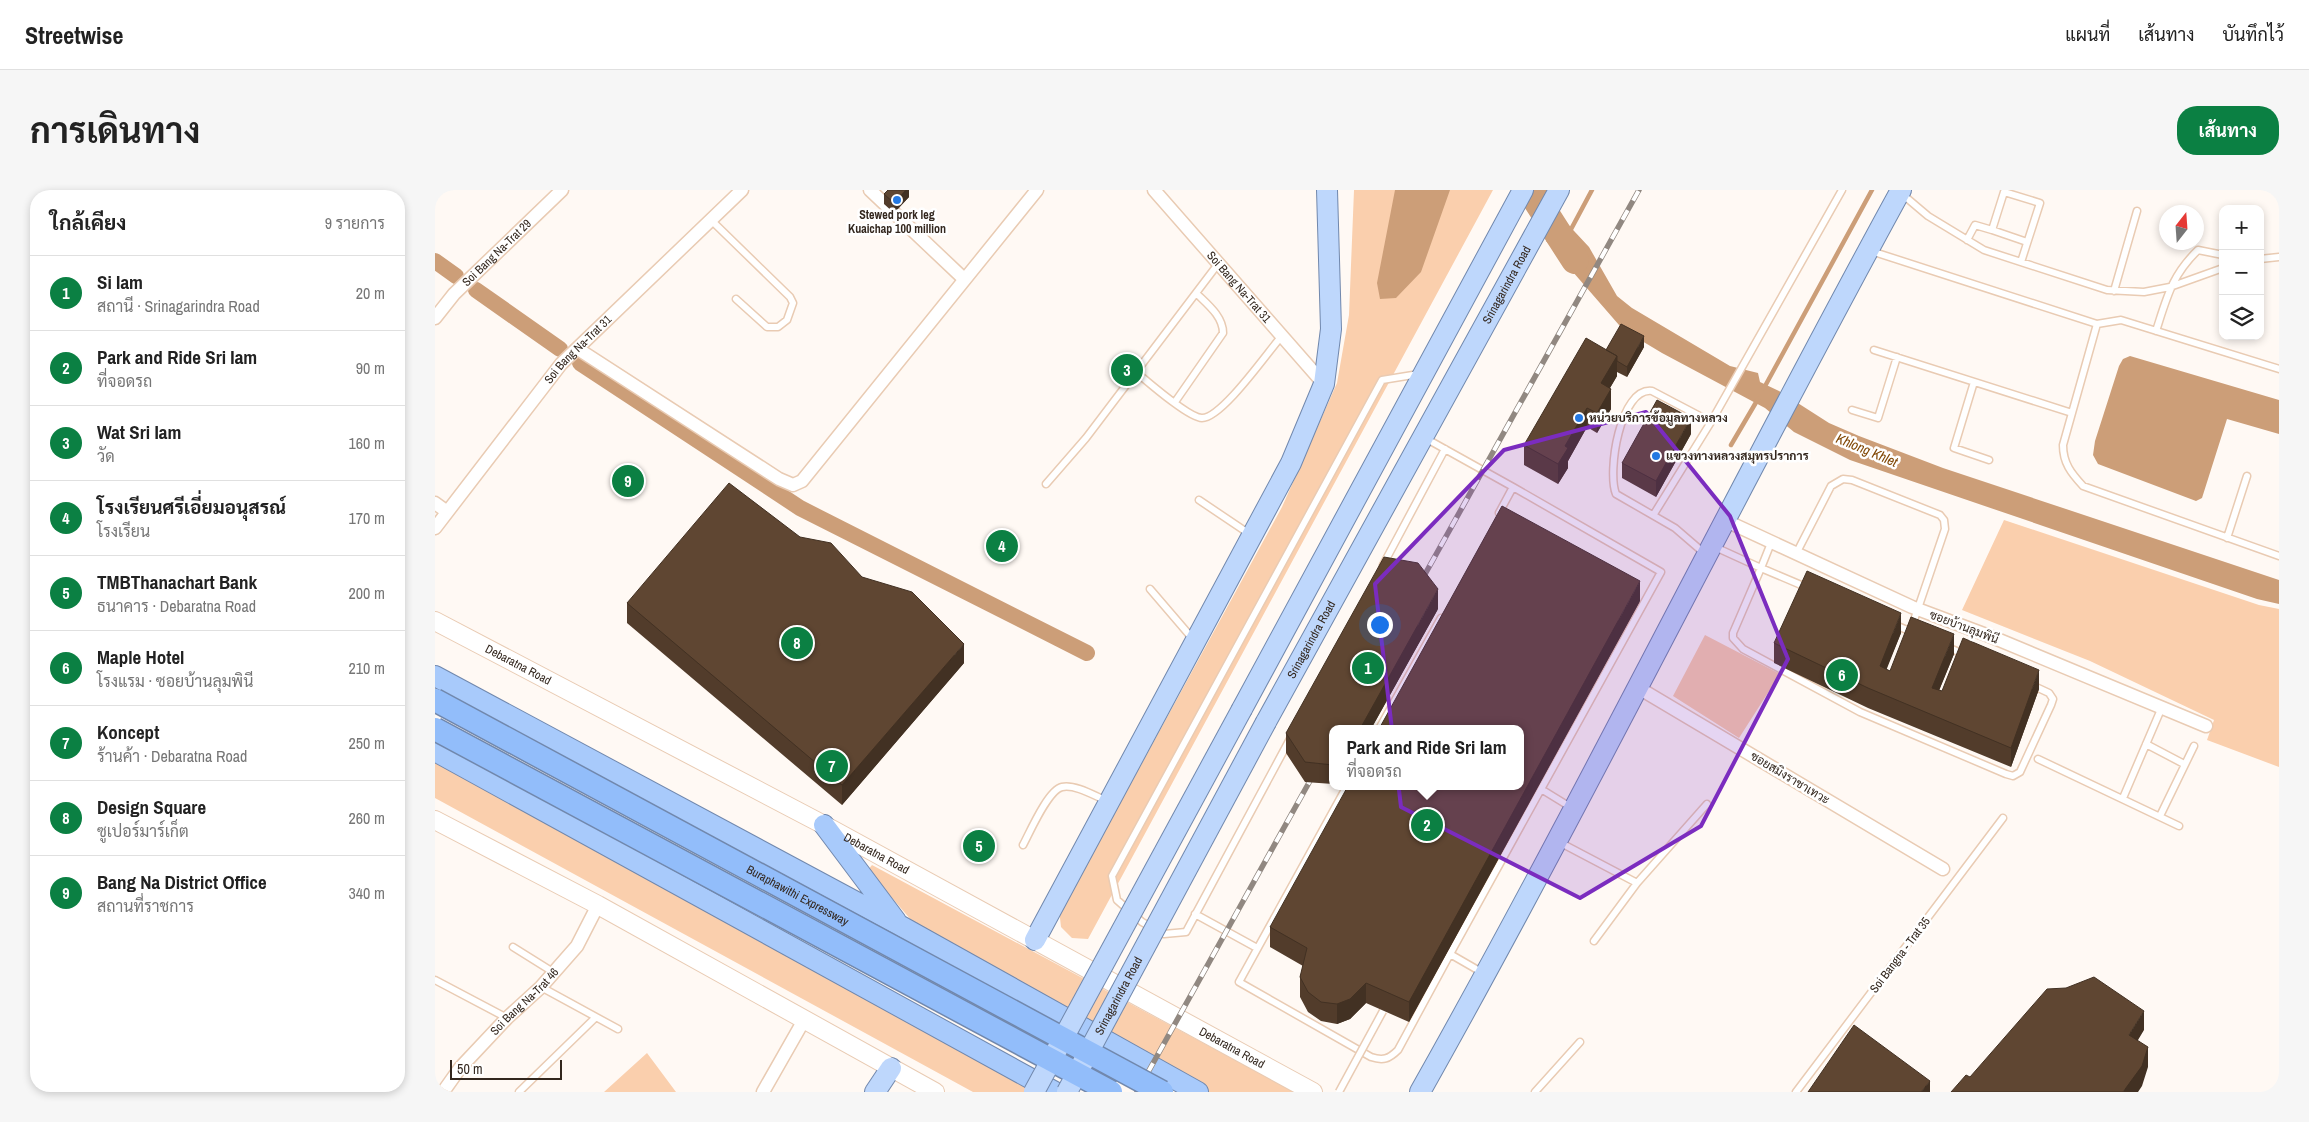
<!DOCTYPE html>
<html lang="th">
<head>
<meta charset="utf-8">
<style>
  body { margin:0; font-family:"Archivo Narrow",Sarabun,sans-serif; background:#f6f6f6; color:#222 }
  .controls { position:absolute; right:15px; top:15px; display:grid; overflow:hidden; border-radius:10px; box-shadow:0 2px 8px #0003 }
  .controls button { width:45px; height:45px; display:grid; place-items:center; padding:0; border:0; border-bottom:1px solid #e0e0e0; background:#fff; color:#222; font:25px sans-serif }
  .compass { position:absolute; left:1724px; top:15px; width:45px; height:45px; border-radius:50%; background:#fff; box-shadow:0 2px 8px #0003; rotate:17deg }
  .scale { position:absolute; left:15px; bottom:12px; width:112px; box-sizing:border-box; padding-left:5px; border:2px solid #33271e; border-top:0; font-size:14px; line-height:18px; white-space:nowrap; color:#33271e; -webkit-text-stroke:4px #fff; paint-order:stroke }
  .you { position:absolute; left:944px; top:434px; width:18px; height:18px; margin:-12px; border:4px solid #fff; border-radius:50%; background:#1a73e8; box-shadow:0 0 0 8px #1a73e833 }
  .badge { display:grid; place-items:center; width:32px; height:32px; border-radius:50%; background:#0b8043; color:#fff; font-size:16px; font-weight:700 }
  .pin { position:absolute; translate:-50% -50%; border:2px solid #fff; box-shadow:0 1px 5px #0006 }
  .popup { position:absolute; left:894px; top:535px; width:195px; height:65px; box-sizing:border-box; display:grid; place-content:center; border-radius:10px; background:#fff; filter:drop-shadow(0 1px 4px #0005); font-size:16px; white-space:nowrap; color:#767676 }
  .popup b { font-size:19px; color:#222 }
  .popup::after { content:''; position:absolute; left:50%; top:100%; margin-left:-10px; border:10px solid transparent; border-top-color:#fff }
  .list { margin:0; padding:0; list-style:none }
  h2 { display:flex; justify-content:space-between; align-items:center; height:65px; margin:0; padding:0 20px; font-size:21px }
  h2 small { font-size:16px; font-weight:400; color:#767676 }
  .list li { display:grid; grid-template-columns:32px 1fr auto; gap:15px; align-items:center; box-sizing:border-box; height:75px; padding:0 20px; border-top:1px solid #e0e0e0 }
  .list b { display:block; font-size:19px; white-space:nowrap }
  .list p { margin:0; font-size:16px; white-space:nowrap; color:#767676 }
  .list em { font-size:16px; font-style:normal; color:#767676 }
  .icon { flex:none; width:28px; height:28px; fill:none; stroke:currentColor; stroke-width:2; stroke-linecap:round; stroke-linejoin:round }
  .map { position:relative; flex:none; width:1844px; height:902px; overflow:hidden; border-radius:20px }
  header { display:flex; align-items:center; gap:30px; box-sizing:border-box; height:70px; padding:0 25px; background:#fff; border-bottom:1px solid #e0e0e0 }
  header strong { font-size:24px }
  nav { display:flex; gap:28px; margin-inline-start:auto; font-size:18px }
  .intro { display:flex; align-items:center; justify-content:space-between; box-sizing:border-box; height:120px; padding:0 30px }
  h1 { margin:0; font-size:35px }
  .button { padding:12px 22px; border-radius:20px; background:#0b8043; color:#fff; font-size:18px; font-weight:700 }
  main { display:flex; gap:30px; padding:0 30px }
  aside { flex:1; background:#fff; border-radius:20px; box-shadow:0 2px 8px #0003 }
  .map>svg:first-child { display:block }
  .green { fill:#facfad }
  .water { fill:#cc9e78 }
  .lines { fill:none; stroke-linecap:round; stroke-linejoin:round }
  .stream { stroke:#cc9e78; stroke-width:4.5 }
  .canal { stroke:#cc9e78; stroke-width:16 }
  .river { stroke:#cc9e78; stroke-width:28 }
  .service-casing { stroke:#e9cbb3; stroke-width:9 }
  .minor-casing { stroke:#e9cbb3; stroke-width:15 }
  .secondary-casing { stroke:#e9cbb3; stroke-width:20 }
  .primary-casing { stroke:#7188ad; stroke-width:22 }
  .trunk-casing { stroke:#7188ad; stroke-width:22 }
  .service { stroke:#fff; stroke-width:6 }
  .minor { stroke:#fff; stroke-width:12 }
  .secondary { stroke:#fff; stroke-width:18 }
  .primary { stroke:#bed7fc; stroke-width:20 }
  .trunk { stroke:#a8cafb; stroke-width:20 }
  .rail-casing { stroke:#918881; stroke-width:5.5 }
  .rail { stroke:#fff; stroke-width:4; stroke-dasharray:11; stroke-linecap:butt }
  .service-bridge-casing { stroke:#e9cbb3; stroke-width:9; stroke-linecap:butt }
  .primary-bridge-casing { stroke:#7188ad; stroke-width:22; stroke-linecap:butt }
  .motorway-bridge-casing { stroke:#7188ad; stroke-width:25; stroke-linecap:butt }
  .service-bridge { stroke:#fff; stroke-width:6 }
  .primary-bridge { stroke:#bed7fc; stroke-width:20 }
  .motorway-bridge { stroke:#92bdfa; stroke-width:22 }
  .wall { fill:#523c2b }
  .shaded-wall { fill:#423123 }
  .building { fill:#5f4632; stroke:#423123 }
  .marked { fill:#7b2cbf; fill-opacity:0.2; stroke:#7b2cbf; stroke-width:4; stroke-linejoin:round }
  .poi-dot { fill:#2478e2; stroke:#fff; stroke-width:2 }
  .labels { text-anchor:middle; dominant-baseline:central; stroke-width:5; stroke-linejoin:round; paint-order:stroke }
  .poi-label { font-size:12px; font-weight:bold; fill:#33271e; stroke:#fff; text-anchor:start }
  .street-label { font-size:12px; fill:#33271e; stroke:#fff }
  .water-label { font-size:14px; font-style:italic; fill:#804704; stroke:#fff }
</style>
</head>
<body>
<header>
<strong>Streetwise</strong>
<nav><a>แผนที่</a><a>เส้นทาง</a><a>บันทึกไว้</a></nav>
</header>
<div class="intro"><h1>การเดินทาง</h1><a class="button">เส้นทาง</a></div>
<main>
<aside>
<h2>ใกล้เคียง<small>9 รายการ</small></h2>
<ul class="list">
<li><span class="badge">1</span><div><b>Si Iam</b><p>สถานี · Srinagarindra Road</p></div><em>20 m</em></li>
<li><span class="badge">2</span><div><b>Park and Ride Sri Iam</b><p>ที่จอดรถ</p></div><em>90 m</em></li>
<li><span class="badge">3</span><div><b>Wat Sri Iam</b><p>วัด</p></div><em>160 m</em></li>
<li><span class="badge">4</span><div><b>โรงเรียนศรีเอี่ยมอนุสรณ์</b><p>โรงเรียน</p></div><em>170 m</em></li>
<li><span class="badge">5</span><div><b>TMBThanachart Bank</b><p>ธนาคาร · Debaratna Road</p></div><em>200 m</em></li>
<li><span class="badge">6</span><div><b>Maple Hotel</b><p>โรงแรม · ซอยบ้านลุมพินี</p></div><em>210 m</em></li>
<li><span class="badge">7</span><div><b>Koncept</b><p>ร้านค้า · Debaratna Road</p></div><em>250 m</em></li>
<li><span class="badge">8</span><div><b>Design Square</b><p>ซูเปอร์มาร์เก็ต</p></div><em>260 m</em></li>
<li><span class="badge">9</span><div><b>Bang Na District Office</b><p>สถานที่ราชการ</p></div><em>340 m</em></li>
</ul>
</aside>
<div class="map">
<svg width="1844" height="902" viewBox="0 0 1844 902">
  <rect width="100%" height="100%" fill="#fff9f4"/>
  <!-- green -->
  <path class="green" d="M919,0h139l-405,749 -16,-1 -11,-11 -2,-18 30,-49 193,-353 55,-124 12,-68z
    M1569,330l255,85 20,4v158l-72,-27 7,-20 -124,-59 -128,-51z
    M1270,445l75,39 -41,64 -66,-42z
    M0,572l605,330h-67l-538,-294z
    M437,675l389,209 33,18h-85l-291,-164 -50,-58z
    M212,863l29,39h-72z"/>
  <!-- water -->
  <path class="water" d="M960,0h55l-29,82 -25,26 -16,1 -3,-16z
    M1126,27l28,30 28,49 15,12 98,58 28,7 2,9 19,9 50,32 30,13 84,32 336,112v24l-22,-5 -407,-139 -56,-28 -29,-24 -103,-55 -30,-18 -13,-10 -73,-84z
    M1695,166l149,44v34l-52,-15 -25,79 -6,3 -98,-37 -5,-9 2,-14 24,-75 4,-7z"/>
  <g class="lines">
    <!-- stream -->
    <path class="stream" d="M1134,43l23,-43
      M1329,198l108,-198
      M1296,255l27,-46"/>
    <!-- canal -->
    <path class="canal" d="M0,71l21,15
      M41,100l84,59
      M145,173l220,145 287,145"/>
    <!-- river -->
    <path class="river" d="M1095,0l45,70"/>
    <defs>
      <path id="service" d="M1467,4l26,22 56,34 123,40 37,2 26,-5 53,-19
        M277,31l78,76 3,6 -6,17 -9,7h-11l-31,-28
        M1557,40l35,12
        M1532,50l8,-15 17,5 12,-38 36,11 -19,59
        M1436,61l226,73 -34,121c0,18 8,28 20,41l196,70
        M1825,69l19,-2
        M1679,101l23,-80
        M1662,134l24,-4 158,49
        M1721,141c11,-34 16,-56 42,-81l25,5
        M1439,160l198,63
        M701,182c12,10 53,46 66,46 20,0 65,-65 79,-81
        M1539,192l-20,66 35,12
        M740,212l48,-69c0,-17 -16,-29 -27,-40
        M1417,220l26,8 19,-61
        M1276,232l131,-232
        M990,248l88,49 -14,26
        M611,294l40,-46 132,-174
        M764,310l52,35
        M1219,324l57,-92 -59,-31c-32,-4 -45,81 -36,103l59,34 29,25
        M1792,348l20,-62
        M1280,357l46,21 10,-25
        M1361,364l35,-68 12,-7 9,1 88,35 4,5 1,9 -33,97
        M948,375l62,-116
        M1326,378l219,93 69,32 4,6 -2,6 -31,67 -7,4 -7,-2 -146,-62 -117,-63 -10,-11v-5z
        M715,399l42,49
        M944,539l62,-111
        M855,549l-104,193 -22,2 -22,-12 -25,-22 -5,-24 270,-496 37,-6
        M1711,554l38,20
        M1603,569l141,67
        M912,596l-108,196 132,75c12,4 18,2 27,-7l52,-96 33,19
        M1106,599l31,19
        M1688,608l39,-91
        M1725,626l34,-70
        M1124,652l78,41 -43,58
        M588,655c7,-13 25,-55 39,-58 13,-3 33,9 45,14
        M1202,693l70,-79
        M760,724l62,34
        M78,757l40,25
        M1015,764l211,-382 -148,-85
        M0,790l72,38
        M106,797l77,42
        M84,902l77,-75
        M1100,902l45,-50
        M1361,902l207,-274"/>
      <g id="minor">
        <path d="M435,0l94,89"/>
        <path id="s1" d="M719,0l170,194"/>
        <path id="s2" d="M0,128l19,-24 108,-104"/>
        <path d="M143,159l201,130 14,6 9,-4 235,-291"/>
        <path d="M0,313l11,8"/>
        <path d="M1289,330l188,87 80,30 214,89"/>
        <path id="s3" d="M0,338l126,-164 181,-174"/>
        <path d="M1202,497l306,182"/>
        <path id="s4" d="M8,902l17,-24 47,-50 34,-31 36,-41 21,-41"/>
        <path d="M328,902l41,-72"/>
      </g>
      <g id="secondary">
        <path id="s5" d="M0,431l389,204 489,267"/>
        <path d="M0,630l163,85 337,187"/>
      </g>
      <g id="primary">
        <path d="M807,519l281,-519"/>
        <path id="s6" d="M831,532l293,-532"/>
        <path d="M600,750l256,-477 33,-79 7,-55 -4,-139"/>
        <path d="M440,902l16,-24"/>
        <path d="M985,902c167,-297 317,-603 481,-902"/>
      </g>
      <path id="trunk" d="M0,486l464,249 299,167
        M0,561l620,341
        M389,635l72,96"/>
    </defs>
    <!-- service casing -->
    <use href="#service" class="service-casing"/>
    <!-- minor casing -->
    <use href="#minor" class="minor-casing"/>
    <!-- secondary casing -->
    <use href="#secondary" class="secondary-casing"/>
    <!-- primary casing -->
    <use href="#primary" class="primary-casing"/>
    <!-- trunk casing -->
    <use href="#trunk" class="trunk-casing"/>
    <!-- service -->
    <use href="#service" class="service"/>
    <!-- minor -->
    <use href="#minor" class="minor"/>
    <!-- secondary -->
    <use href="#secondary" class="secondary"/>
    <!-- primary -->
    <use href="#primary" class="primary"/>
    <!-- trunk -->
    <use href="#trunk" class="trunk"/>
    <defs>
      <path id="rail" d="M984,395l220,-395
        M702,902l179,-322"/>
    </defs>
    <!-- rail casing -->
    <use href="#rail" class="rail-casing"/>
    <!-- rail -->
    <use href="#rail" class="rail"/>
    <defs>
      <path id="service-bridge" d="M904,902l44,-81"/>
      <g id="primary-bridge">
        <path d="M599,902l208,-383"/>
        <path id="s7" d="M632,902l199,-370"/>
      </g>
      <g id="motorway-bridge">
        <path id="s8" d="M0,510l727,392"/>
        <path d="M0,539l676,363"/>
      </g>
    </defs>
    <!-- service-bridge casing -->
    <use href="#service-bridge" class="service-bridge-casing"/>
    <!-- primary-bridge casing -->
    <use href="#primary-bridge" class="primary-bridge-casing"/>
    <!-- motorway-bridge casing -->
    <use href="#motorway-bridge" class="motorway-bridge-casing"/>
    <!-- service-bridge -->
    <use href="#service-bridge" class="service-bridge"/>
    <!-- primary-bridge -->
    <use href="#primary-bridge" class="primary-bridge"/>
    <!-- motorway-bridge -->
    <use href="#motorway-bridge" class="motorway-bridge"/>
  </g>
  <!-- wall -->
  <path class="wall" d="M474,0v7l-15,16 -10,-9v-10z
    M1209,157l-17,30 -10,-5v4l-7,12 1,21 -14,24 -10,-6 -19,34v7l-10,16 -34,-19v-20l82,-95z
    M1256,244l-35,63 -34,-19v-15z
    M365,347l62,40 102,86 -122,142 -215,-182v-20z
    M1205,411l-231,421 -43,-19 -16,16 -13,5 -16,-3 -13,-9 -8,-15v-20l3,-11 -33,-19v-20z
    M1003,419l-67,120h-38v55l-28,-2 -19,-29v-20z
    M1466,443l-15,36 4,2 64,-17 -15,36 3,1 97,-2 -28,78 -143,-59 -94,-45v-20z"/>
  <!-- shaded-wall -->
  <path class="shaded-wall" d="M471,0h3v7l-15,16v-10z
    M1209,146v11l-17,30v-10z
    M1182,166v20l-16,27v-20z
    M1176,199v20l-14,24v-20z
    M1152,218v19l-19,34v7l-10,16v-20l7,-18z
    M1256,228v16l-35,63v-16z
    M1205,391v20l-231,421v-20z
    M1003,399v20l-67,120h-11z
    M1466,423v20l-21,53v-20z
    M1519,444v20l-22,54v-20z
    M529,454v19l-122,142v-20z
    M1604,480v19l-28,78v-19z
    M931,793v20l-16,16 -13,5v-20z
    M1709,821v19l-15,25v-20z
    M1713,857v20l-6,19 -4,6h-15z
    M1495,891v11h-9z"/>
  <!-- building -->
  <path class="building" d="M453,0h18l-12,13 -10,-9z
    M1186,134l23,12 -17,31 -10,-6v-5l-11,-6z
    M1151,148l31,18 -16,27 10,6 -14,24 -10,-5 -22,38 3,2 -10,16 -34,-19z
    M1222,210l34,18 -35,63 -34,-18z
    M294,293l71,54 31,6 31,34 50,15 52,52 -122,141 -215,-182z
    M1067,316l138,75 -231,421 -43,-19 -16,16 -13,5 -16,-2 -13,-10 -8,-15 7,-29 -37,-21 78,-141h173v-57h-142z
    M949,367l34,6 20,26 -78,140h-27v36l-28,-3 -19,-29z
    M1372,381l94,42 -21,53 10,5 21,-54 43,17 -22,54 10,3 21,-53 76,32 -28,78 -143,-60 -94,-45z
    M1659,787l50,34 -15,24 19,12 -6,19 -19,26h-172l15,-17 4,2 77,-88 19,-1z
    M1419,835l76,56 -9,11h-113z"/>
  <!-- marked area -->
  <path class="marked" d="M1211,222l84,104 58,143 -87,167 -121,72 -179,-91 -26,-223 129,-134z"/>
  <!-- markers -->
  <g class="poi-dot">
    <circle cx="462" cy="10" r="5"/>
    <circle cx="1144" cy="228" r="5"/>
    <circle cx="1221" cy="266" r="5"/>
  </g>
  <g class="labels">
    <!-- poi labels -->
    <g class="poi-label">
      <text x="462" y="25" text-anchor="middle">Stewed pork leg<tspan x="462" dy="14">Kuaichap 100 million</tspan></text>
      <text x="1154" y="228">หน่วยบริการข้อมูลทางหลวง</text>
      <text x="1231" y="266">แขวงทางหลวงสมุทรปราการ</text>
    </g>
    <!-- street labels -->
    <g class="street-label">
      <text stroke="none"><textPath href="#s2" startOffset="90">Soi Bang Na-Trat 29</textPath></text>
      <text stroke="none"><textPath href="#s6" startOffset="499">Srinagarindra Road</textPath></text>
      <text stroke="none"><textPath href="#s1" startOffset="129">Soi Bang Na-Trat 31</textPath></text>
      <text stroke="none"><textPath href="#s3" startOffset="229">Soi Bang Na-Trat 31</textPath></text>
      <text transform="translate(1529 437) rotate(21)">ซอยบ้านลุมพินี</text>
      <text stroke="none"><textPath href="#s6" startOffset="94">Srinagarindra Road</textPath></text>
      <text stroke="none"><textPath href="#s5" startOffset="94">Debaratna Road</textPath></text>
      <text transform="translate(1355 588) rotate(31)">ซอยสมิงราชาเทวะ</text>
      <text stroke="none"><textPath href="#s5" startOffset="499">Debaratna Road</textPath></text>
      <text stroke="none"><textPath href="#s8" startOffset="412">Buraphawithi Expressway</textPath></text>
      <text transform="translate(1465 765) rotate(-53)">Soi Bangna - Trat 35</text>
      <text stroke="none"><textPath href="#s7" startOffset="109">Srinagarindra Road</textPath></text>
      <text stroke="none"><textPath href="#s4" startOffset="122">Soi Bang Na-Trat 46</textPath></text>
      <text stroke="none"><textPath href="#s5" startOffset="904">Debaratna Road</textPath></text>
    </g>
    <!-- water labels -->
    <g class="water-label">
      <text transform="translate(1432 260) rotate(23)">Khlong Khlet</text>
    </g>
  </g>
</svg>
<div class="controls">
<button>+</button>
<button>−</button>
<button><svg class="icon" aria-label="layers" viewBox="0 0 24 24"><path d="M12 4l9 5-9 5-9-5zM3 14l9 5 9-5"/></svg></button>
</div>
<svg class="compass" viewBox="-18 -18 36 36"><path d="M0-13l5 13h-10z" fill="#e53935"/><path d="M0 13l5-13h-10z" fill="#767676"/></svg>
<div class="scale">50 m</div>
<div class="you"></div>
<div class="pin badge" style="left:933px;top:478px">1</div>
<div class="pin badge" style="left:992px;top:635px">2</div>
<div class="popup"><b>Park and Ride Sri Iam</b>ที่จอดรถ</div>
<div class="pin badge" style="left:692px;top:180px">3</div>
<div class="pin badge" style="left:567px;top:356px">4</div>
<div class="pin badge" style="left:544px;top:656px">5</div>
<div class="pin badge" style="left:1407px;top:485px">6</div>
<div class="pin badge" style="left:397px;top:576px">7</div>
<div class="pin badge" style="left:362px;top:453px">8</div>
<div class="pin badge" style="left:193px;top:291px">9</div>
</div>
</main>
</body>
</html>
